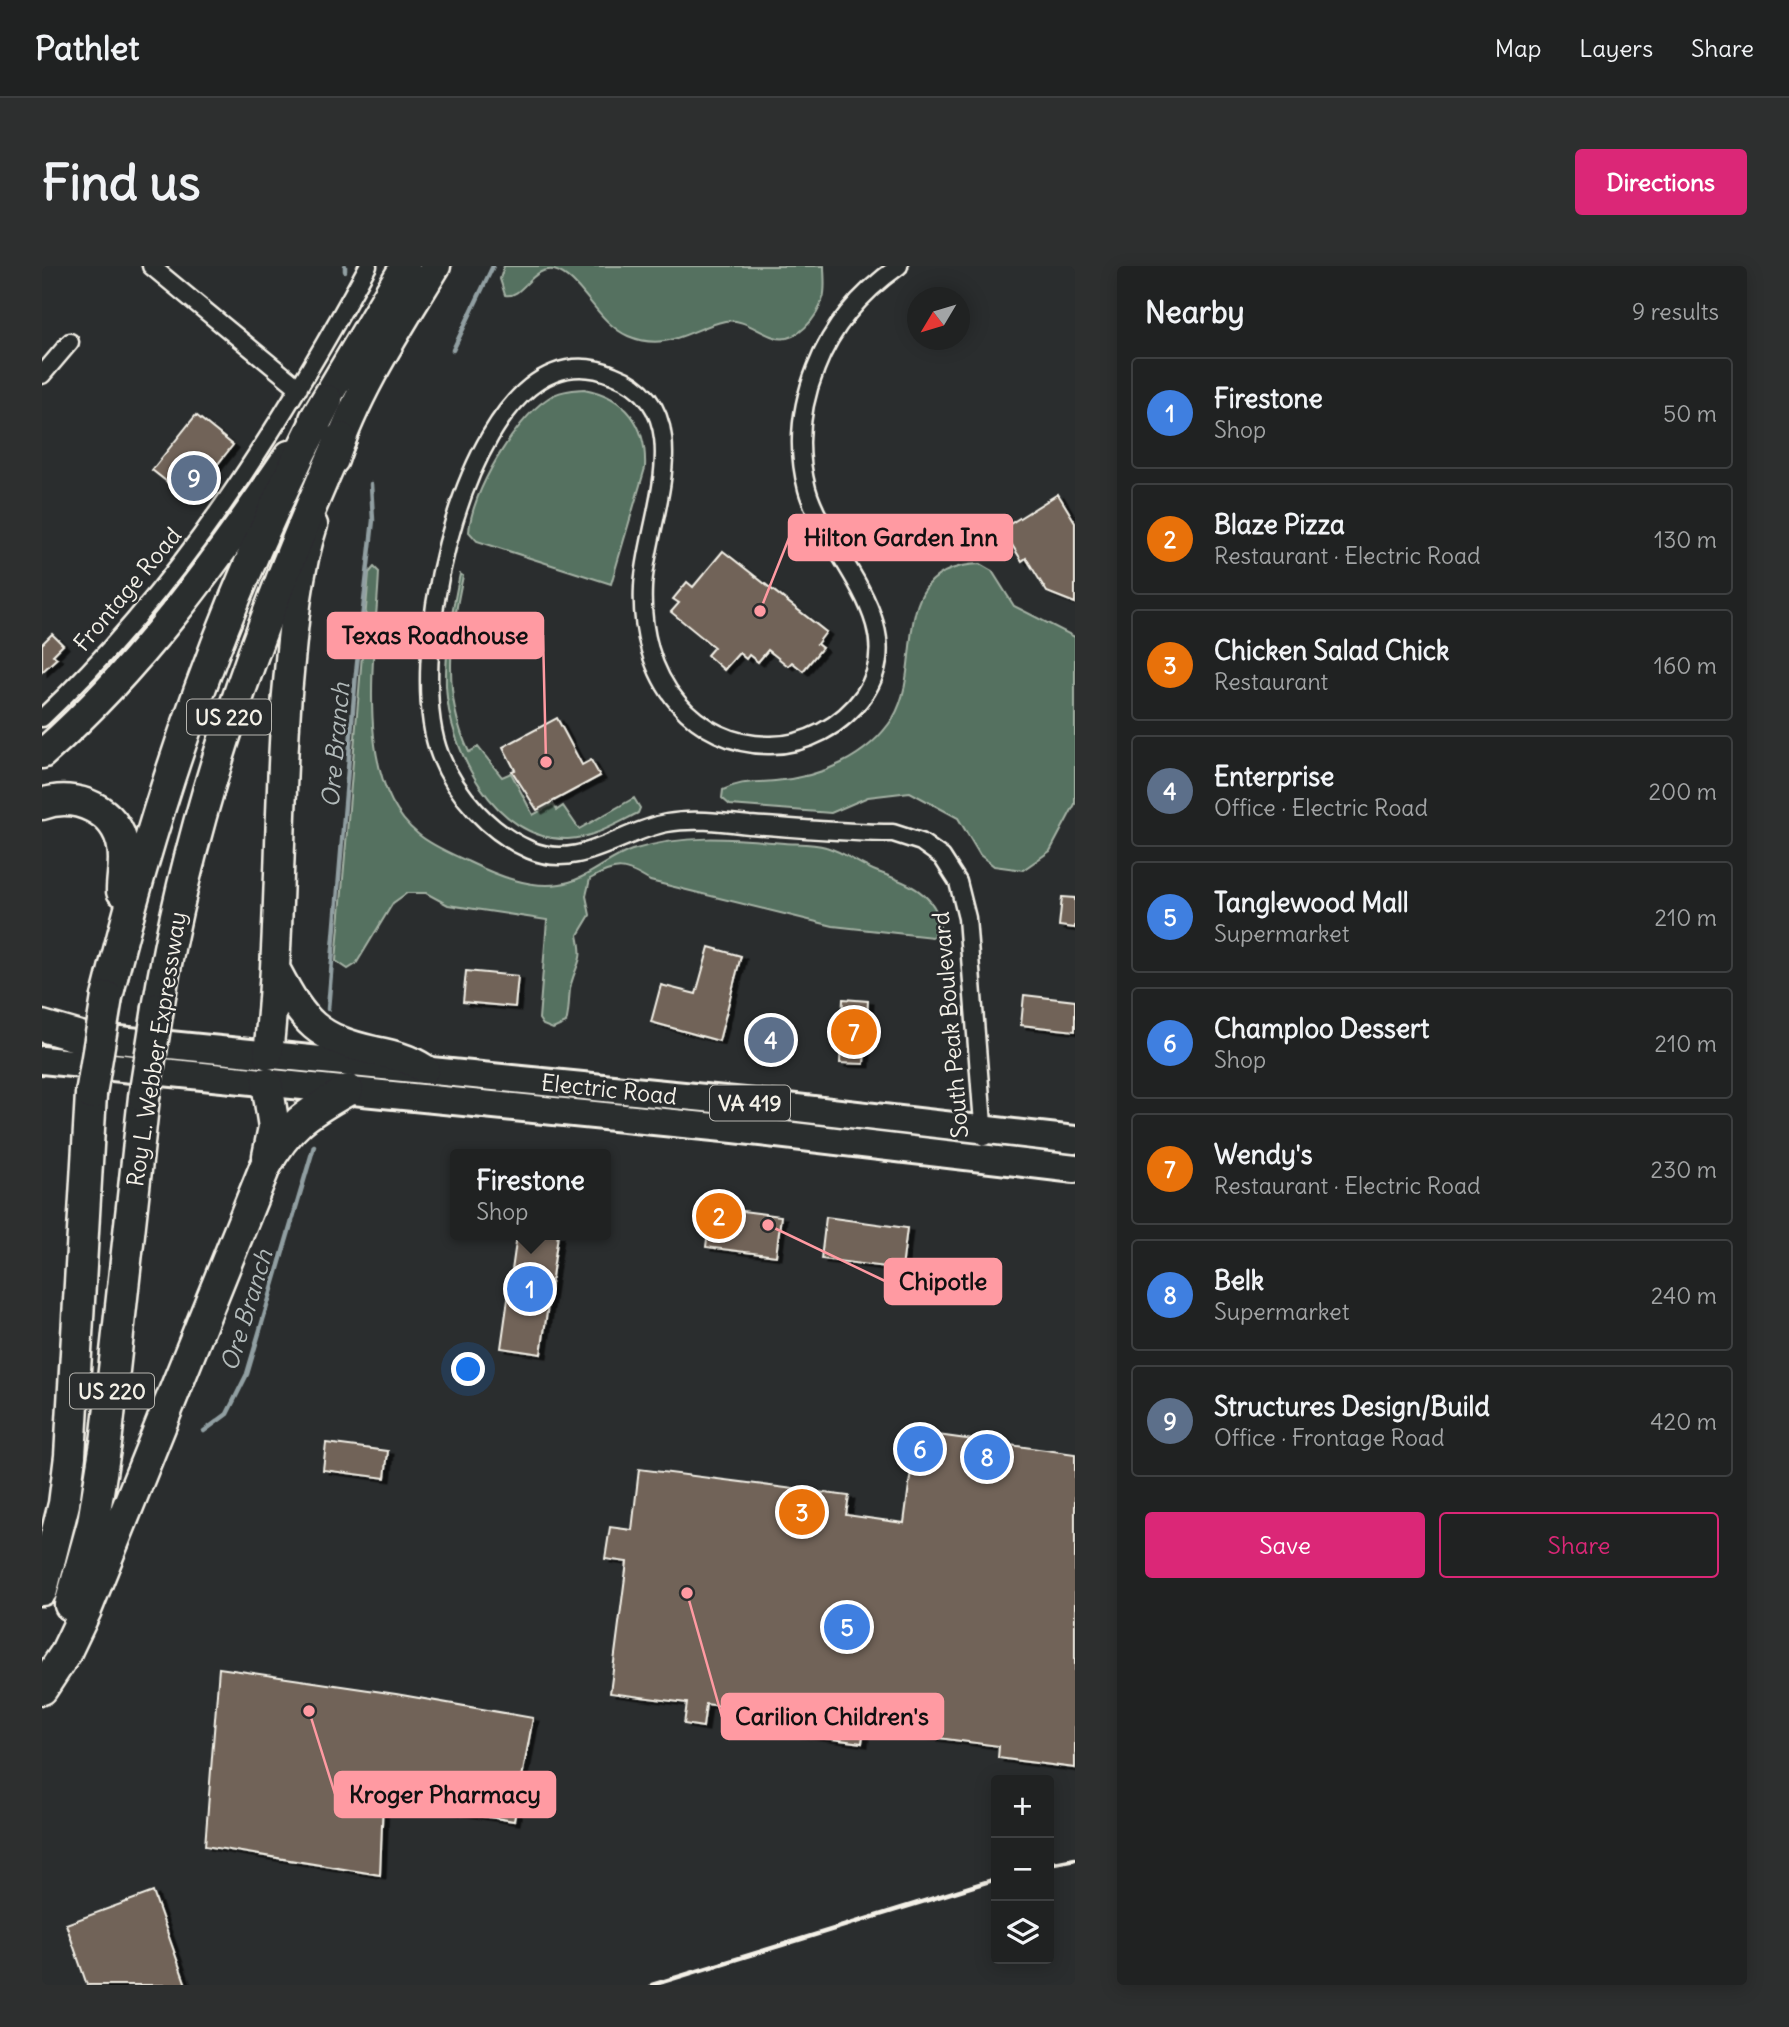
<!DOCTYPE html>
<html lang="en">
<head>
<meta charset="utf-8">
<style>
  body { margin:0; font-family:Delius,sans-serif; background:#2d2f2f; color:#f1f3f6 }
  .controls { position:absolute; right:21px; bottom:21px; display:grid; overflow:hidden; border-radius:7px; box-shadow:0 4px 18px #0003 }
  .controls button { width:63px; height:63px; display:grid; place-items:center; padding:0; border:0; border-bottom:2px solid #3d3f40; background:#202222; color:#f1f3f6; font:35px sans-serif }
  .compass { position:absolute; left:865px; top:21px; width:63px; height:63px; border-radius:50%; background:#202222; box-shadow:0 4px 18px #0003; rotate:232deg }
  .you { position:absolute; left:427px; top:1104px; width:24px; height:24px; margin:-18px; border:5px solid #fff; border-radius:50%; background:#1a73e8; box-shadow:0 0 0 10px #1a73e833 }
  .badge { display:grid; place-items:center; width:46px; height:46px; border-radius:50%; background:#db2777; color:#fff; font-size:23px; font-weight:700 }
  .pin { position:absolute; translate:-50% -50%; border:4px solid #fff; box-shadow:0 2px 7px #0006 }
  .popup { position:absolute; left:408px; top:883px; width:161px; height:91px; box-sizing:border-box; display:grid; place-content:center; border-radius:7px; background:#202222; filter:drop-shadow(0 2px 5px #0005); font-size:23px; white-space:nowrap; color:#a2a4a5 }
  .popup b { font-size:26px; color:#f1f3f6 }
  .popup::after { content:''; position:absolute; left:50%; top:100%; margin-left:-14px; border:14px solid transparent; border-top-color:#202222 }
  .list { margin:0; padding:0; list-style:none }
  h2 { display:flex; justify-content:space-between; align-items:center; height:91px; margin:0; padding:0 28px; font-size:30px }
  h2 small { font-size:23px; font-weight:400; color:#a2a4a5 }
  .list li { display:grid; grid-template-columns:46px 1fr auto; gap:21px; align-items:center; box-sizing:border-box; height:112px; margin:0 14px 14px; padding:0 14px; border:2px solid #3d3f40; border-radius:7px }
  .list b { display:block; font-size:26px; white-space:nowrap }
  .list p { margin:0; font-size:23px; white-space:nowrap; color:#a2a4a5 }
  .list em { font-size:23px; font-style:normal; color:#a2a4a5 }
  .actions { display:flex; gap:14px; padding:21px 28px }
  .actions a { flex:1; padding:16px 0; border:2px solid #db2777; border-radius:7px; text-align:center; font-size:24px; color:#db2777 }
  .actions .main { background:#db2777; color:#fff }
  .icon { flex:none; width:38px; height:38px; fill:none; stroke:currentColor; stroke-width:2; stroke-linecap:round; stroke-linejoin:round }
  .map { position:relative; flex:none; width:1033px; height:1719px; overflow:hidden; border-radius:7px }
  header { display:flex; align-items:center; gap:42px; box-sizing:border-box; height:98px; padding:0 35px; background:#202222; border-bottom:2px solid #3d3f40 }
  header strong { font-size:33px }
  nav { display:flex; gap:38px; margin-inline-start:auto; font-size:24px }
  .intro { display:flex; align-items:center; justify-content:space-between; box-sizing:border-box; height:168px; padding:0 42px }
  h1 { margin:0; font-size:49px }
  .button { padding:18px 32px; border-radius:7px; background:#db2777; color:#fff; font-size:24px; font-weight:700 }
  main { display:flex; gap:42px; padding:0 42px }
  aside { flex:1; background:#202222; border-radius:7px; box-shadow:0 4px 18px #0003 }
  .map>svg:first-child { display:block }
  .green { fill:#557160; stroke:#a4b1a4; stroke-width:2 }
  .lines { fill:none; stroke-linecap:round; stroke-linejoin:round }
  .stream { stroke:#919fa2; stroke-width:4.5 }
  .building { fill:#716458; stroke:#f4f1e8; stroke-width:2; filter:url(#shadow) }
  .minor-casing { stroke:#f4f1e8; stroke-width:21 }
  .primary-casing { stroke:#f4f1e8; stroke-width:32 }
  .trunk-casing { stroke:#f4f1e8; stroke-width:33 }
  .motorway-casing { stroke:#f4f1e8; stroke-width:35 }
  .minor { stroke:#2a2d2e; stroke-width:16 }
  .primary { stroke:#2a2d2e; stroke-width:26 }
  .trunk { stroke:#2a2d2e; stroke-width:28 }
  .motorway { stroke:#2a2d2e; stroke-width:30 }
  .rail { stroke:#f4f1e8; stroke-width:4.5 }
  .motorway-bridge-casing { stroke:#f4f1e8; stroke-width:35; stroke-linecap:butt }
  .motorway-bridge { stroke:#2a2d2e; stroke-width:30 }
  .labels { text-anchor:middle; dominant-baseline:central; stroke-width:5; stroke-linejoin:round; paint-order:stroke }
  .shield { fill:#2a2d2e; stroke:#b7b6b0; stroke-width:2 }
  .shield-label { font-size:21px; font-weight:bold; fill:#f4f1e8 }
  .street-label { font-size:23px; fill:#f4f1e8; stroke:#2a2d2e }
  .water-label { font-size:24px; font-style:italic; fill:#b2baba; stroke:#2a2d2e }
  .leader { fill:none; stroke:#ff9aa2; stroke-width:2.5 }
  .callout-dot { fill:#ff9aa2; stroke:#2a2d2e; stroke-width:2.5 }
  .callout { fill:#ff9aa2; stroke:#ff9aa2; stroke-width:2.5 }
  .callout-label { font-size:24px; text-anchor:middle; font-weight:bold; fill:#111 }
</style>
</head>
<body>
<header>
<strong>Pathlet</strong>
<nav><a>Map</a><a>Layers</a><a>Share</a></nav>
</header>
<div class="intro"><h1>Find us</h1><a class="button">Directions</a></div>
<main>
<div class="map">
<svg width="1033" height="1719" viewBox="0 0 1033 1719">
  <defs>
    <filter id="shadow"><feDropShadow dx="5.5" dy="3.5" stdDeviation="0" flood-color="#0009"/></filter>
  </defs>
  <rect width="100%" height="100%" fill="#2a2d2e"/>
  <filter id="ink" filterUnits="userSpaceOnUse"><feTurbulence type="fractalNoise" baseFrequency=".0143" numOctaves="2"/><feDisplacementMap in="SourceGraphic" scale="14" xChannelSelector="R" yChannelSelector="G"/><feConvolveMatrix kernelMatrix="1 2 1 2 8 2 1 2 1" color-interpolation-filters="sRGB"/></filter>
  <g filter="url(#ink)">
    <!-- green -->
    <path class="green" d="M462,0h320c0,10 2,23 -1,32 -5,19 -27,47 -49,39 -16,-5 -31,-19 -49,-16 -34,7 -57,32 -97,15 -32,-14 -47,-59 -74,-66 -23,-4 -31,29 -49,25l-5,-16z
      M542,123c42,8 63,36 61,79l-34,116 -134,-43 -8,-9c2,-39 46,-112 78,-133 11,-8 24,-9 37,-10z
      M938,298l12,7 22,35 61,31v167l-25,47 -27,19 -29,-4 -14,-11 -22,-37 -48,-26 -42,5 -37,16 -101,-8 -8,-7 1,-8c19,-10 32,-7 52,-9 46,-4 92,-23 118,-63 33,-54 -8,-151 87,-154z
      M332,301l5,5c-3,77 -28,208 39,262 14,12 34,20 51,28 27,13 61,27 91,22 25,-3 48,-26 72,-34 51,-16 99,-12 152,-7 13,1 29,0 42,4 18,5 34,18 52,25 28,10 60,22 62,55l-8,10 -99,-11 -183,-45c-25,-16 -34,-17 -60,-2l-4,17 4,19 -12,20c6,28 0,24 -7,49 -3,13 -1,25 -5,39l-13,6 -10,-4 -4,-6 8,-99 -99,-15 -22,-12h-19l-14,10 -37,61 -8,5 -12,-8 33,-388z
      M418,308l3,2c-13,59 -21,119 6,176l9,-5 24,30 9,-4 22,42 20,-11 4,6 6,-4 16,23 55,-31 6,10 -2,5c-22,11 -45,25 -70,26 -74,2 -119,-90 -122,-153 -1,-37 6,-76 14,-112z"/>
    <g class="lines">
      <!-- stream -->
      <path class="stream" d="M303,5v-5
        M411,84l40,-84
        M286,743l28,-336 17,-153 -2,-36
        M162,1165l23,-17 20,-40 67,-228"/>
    </g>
    <!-- building -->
    <path class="building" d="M154,149l37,30 -36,45 -9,-8 -8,10 -28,-22z
      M1016,228l17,28v81l-28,-11 -21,-34 -4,3 -20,-32z
      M681,285l103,81 -9,12 5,4 -19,23 -11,-9 -4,4 -20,-16 -10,12 -9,-7 -3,4 -7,-6 -15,17 -17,-15 7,-8 -43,-35 8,-9 -6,-4 14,-17 6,5z
      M10,368l11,11 -10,10 4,3 -15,14v-28z
      M515,452l25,47 9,-5 9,16 -63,34 -25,-39 3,-1 -12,-23z
      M1020,631l13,1v30l-16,-2z
      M667,681l32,9 -22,85 -68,-19 10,-37 35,9z
      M424,705l52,5 -3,31 -52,-5z
      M982,729l51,6v30l-54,-6z
      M801,733l25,2 -4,63 -24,-1z
      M713,762l34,6 -3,18 -34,-5z
      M669,941l70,9 -5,40 -70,-9z
      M784,951l81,11 -5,41 -81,-10z
      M475,969h41l-17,119 -40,-6z
      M874,1166l159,22v314l-77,-10 1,-12 -135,-18 -2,15 -74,-10 2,-13 -54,-7v-5l-30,-4 -3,23 -19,-3 3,-21 -77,-10 17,-131 -22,-3 5,-32 22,3 7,-61 210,27 -3,19 58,8z
      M284,1177l62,8 -3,27 -62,-8z
      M177,1402l177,26 137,24 -19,103 -131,-21 -3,75 -175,-29z
      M111,1626l33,93h-99l-21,-61z"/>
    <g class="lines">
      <defs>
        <path id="minor" d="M109,0l148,122
          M857,0c-37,26 -67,60 -83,102 -16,40 -20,79 -9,121 18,65 106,135 57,206 -22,31 -59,51 -96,50 -35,0 -68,-16 -90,-42 -27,-31 -37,-75 -35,-116 3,-66 61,-178 -30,-212 -19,-8 -39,-10 -59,-2 -97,37 -149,293 -114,382 16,40 50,78 90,95 49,21 91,-19 137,-27 26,-5 56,-1 82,2 48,3 96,8 144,8l28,9 21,15 16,25 9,36 17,219
          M0,109l28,-33
          M0,452c137,-129 237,-289 326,-452"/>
        <path id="primary" d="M37,770l666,66 330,38
          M0,794l692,69 341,40"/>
        <path id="trunk" d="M272,153l91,-153
          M292,194c22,-68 65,-133 102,-194
          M0,488c98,-86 174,-192 247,-299
          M235,706c27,51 40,66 97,79 19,4 34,7 51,18
          M226,789c13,-120 10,-241 19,-361 5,-53 9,-118 26,-169"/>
        <path id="motorway" d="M0,538c34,-12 75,6 81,43 3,16 -1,29 -1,44
          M65,731c52,-210 120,-405 220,-597
          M116,742c33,-199 101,-386 183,-570
          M0,760l38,11
          M225,817l7,44 -6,29
          M0,1324l22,-86 6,-48 21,-362
          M28,1339l23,-82 13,-80 38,-346
          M0,1423l23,-35 21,-44 179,-443c23,-42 42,-54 83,-77"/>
      </defs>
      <!-- minor casing -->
      <use href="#minor" class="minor-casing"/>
      <!-- primary casing -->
      <use href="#primary" class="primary-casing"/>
      <!-- trunk casing -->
      <use href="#trunk" class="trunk-casing"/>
      <!-- motorway casing -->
      <use href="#motorway" class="motorway-casing"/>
      <!-- minor -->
      <use href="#minor" class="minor"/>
      <!-- primary -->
      <use href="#primary" class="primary"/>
      <!-- trunk -->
      <use href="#trunk" class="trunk"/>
      <!-- motorway -->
      <use href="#motorway" class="motorway"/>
      <!-- rail -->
      <path class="rail" d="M1007,1598l26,-5
        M610,1719l344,-106"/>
      <defs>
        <path id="motorway-bridge" d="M49,828l16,-97
          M102,831l14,-89"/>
      </defs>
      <!-- motorway-bridge casing -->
      <use href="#motorway-bridge" class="motorway-bridge-casing"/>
      <!-- motorway-bridge -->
      <use href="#motorway-bridge" class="motorway-bridge"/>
    </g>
  </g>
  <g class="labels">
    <!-- shield labels -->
    <g class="shield">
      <rect x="145" y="433.5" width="84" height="35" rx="5"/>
      <rect x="668" y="819.5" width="80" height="35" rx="5"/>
      <rect x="28" y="1107.5" width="84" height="35" rx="5"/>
    </g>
    <g class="shield-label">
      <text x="187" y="451">US 220</text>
      <text x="708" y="837">VA 419</text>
      <text x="70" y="1125">US 220</text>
    </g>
    <!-- street labels -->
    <g class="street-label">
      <text transform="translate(85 323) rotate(-50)">Frontage Road</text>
      <text transform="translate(908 759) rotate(-95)">South Peak Boulevard</text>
      <text transform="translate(114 783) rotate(-81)">Roy L. Webber Expressway</text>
      <text transform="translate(567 823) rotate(6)">Electric Road</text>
    </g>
    <!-- water labels -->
    <g class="water-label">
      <text transform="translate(293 479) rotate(-85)">Ore Branch</text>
      <text transform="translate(204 1044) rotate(-73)">Ore Branch</text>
    </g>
  </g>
  <!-- callouts -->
  <path class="leader" d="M718 345L747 272M504 496L501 369M726 959L843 1015M645 1327L680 1451M267 1445L293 1528"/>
  <g class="callout-dot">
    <circle cx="718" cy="345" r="7"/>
    <circle cx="504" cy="496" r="7"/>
    <circle cx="726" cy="959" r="7"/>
    <circle cx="645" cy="1327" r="7"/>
    <circle cx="267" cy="1445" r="7"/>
  </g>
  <g class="callout">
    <rect x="747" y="249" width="223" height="45" rx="7"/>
    <rect x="286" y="347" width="215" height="45" rx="7"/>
    <rect x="843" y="993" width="116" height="45" rx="7"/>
    <rect x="680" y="1428" width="221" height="45" rx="7"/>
    <rect x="293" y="1506" width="220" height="45" rx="7"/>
  </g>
  <g class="callout-label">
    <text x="859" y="280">Hilton Garden Inn</text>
    <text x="393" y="378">Texas Roadhouse</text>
    <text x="901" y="1024">Chipotle</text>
    <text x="790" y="1459">Carilion Children's</text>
    <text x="403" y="1537">Kroger Pharmacy</text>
  </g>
</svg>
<div class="controls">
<button>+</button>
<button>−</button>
<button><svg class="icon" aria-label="layers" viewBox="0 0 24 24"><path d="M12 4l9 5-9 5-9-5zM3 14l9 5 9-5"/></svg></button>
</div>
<svg class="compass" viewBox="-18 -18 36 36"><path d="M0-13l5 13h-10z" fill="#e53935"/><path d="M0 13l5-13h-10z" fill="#a2a4a5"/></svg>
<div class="you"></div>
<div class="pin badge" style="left:488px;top:1023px;background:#3f7fe0">1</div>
<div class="popup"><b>Firestone</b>Shop</div>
<div class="pin badge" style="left:677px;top:950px;background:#e8710a">2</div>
<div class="pin badge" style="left:760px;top:1246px;background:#e8710a">3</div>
<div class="pin badge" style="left:729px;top:774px;background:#5c6f8a">4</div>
<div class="pin badge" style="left:805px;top:1361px;background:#3f7fe0">5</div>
<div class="pin badge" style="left:878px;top:1183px;background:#3f7fe0">6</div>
<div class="pin badge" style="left:812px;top:766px;background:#e8710a">7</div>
<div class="pin badge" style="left:945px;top:1191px;background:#3f7fe0">8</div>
<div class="pin badge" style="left:152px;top:212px;background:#5c6f8a">9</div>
</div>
<aside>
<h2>Nearby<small>9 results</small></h2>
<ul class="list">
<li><span class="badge" style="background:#3f7fe0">1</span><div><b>Firestone</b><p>Shop</p></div><em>50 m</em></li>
<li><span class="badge" style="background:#e8710a">2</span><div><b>Blaze Pizza</b><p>Restaurant · Electric Road</p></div><em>130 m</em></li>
<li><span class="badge" style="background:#e8710a">3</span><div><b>Chicken Salad Chick</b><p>Restaurant</p></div><em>160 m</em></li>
<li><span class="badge" style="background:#5c6f8a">4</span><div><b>Enterprise</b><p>Office · Electric Road</p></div><em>200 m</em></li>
<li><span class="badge" style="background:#3f7fe0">5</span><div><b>Tanglewood Mall</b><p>Supermarket</p></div><em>210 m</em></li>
<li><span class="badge" style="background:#3f7fe0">6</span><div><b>Champloo Dessert</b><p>Shop</p></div><em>210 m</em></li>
<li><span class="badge" style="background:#e8710a">7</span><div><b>Wendy's</b><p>Restaurant · Electric Road</p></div><em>230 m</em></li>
<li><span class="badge" style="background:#3f7fe0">8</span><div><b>Belk</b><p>Supermarket</p></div><em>240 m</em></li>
<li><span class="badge" style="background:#5c6f8a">9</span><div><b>Structures Design/Build</b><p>Office · Frontage Road</p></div><em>420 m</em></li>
</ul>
<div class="actions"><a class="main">Save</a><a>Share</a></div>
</aside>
</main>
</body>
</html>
